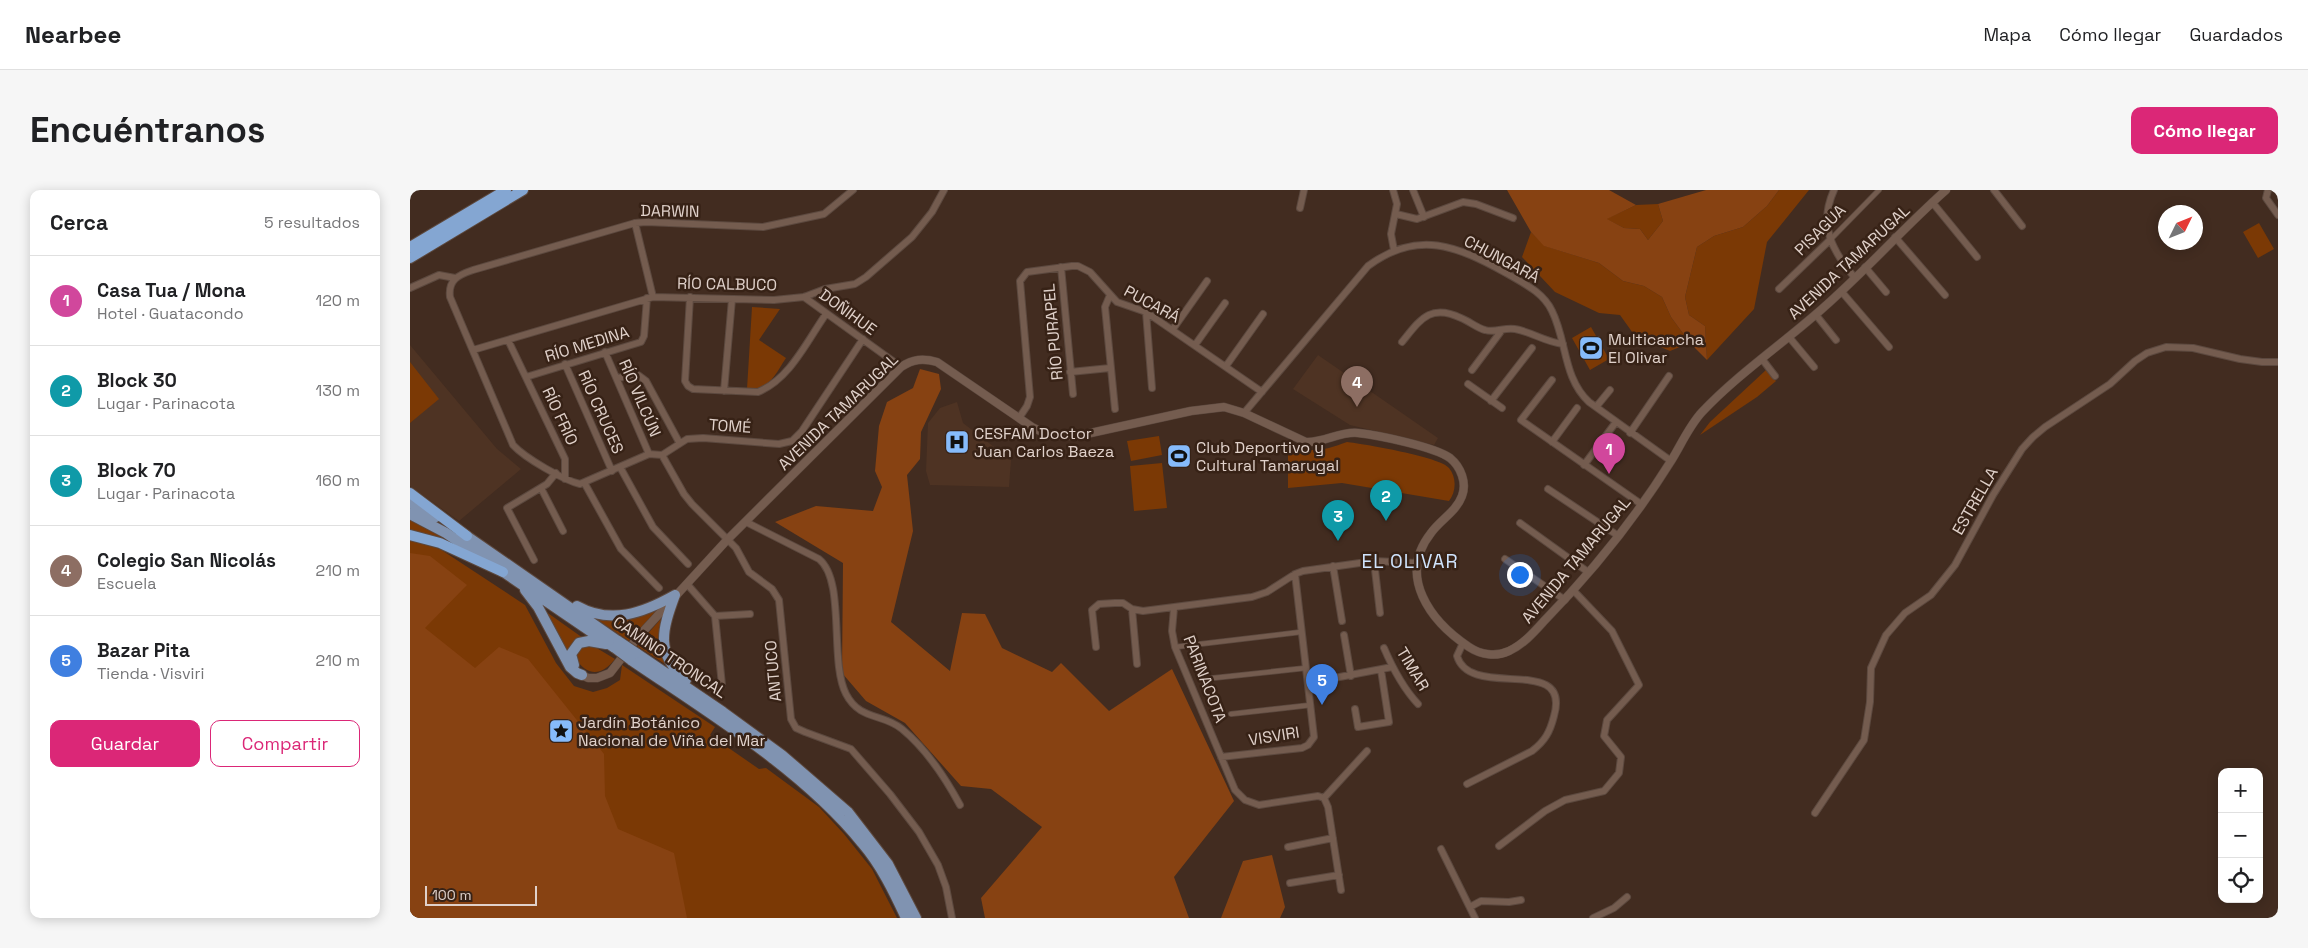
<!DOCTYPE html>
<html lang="es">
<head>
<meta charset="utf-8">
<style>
  body { margin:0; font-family:"Space Grotesk",sans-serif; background:#f6f6f6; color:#202124 }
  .controls { position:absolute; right:15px; bottom:15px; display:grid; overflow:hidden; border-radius:10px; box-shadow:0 2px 12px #0003 }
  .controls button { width:45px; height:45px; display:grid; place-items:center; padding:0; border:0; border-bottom:1px solid #e0e0e0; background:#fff; color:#202124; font:25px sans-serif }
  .compass { position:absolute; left:1748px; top:15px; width:45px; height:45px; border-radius:50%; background:#fff; box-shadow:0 2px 12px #0003; rotate:47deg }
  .scale { position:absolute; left:15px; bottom:12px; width:112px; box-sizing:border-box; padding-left:5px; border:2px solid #e0d1ca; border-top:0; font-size:14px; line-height:18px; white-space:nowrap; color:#e0d1ca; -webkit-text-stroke:4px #372216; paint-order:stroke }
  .you { position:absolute; left:1109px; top:384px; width:18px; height:18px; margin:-12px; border:4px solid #fff; border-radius:50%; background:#1a73e8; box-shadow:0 0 0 8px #1a73e833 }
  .badge { display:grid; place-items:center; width:32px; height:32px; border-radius:50%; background:#db2777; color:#fff; font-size:16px; font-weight:700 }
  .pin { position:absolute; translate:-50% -41px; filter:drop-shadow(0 1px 2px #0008) }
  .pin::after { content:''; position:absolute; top:26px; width:18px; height:15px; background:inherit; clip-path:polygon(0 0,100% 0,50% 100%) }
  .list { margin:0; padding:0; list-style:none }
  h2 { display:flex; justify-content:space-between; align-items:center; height:65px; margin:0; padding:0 20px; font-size:21px }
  h2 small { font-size:16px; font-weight:400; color:#757577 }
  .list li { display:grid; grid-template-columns:32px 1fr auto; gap:15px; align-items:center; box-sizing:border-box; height:90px; padding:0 20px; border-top:1px solid #e0e0e0 }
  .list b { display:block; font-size:19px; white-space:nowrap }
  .list p { margin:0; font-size:16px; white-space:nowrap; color:#757577 }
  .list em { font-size:16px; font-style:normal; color:#757577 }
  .actions { display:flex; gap:10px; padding:15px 20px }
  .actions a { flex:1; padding:11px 0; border:1px solid #db2777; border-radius:10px; text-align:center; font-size:18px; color:#db2777 }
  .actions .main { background:#db2777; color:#fff }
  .icon { flex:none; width:28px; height:28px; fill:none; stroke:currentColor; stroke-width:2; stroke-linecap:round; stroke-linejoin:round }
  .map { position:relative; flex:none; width:1868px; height:728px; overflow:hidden; border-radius:10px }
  header { display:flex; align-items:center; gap:30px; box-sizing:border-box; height:70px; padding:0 25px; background:#fff; border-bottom:1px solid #e0e0e0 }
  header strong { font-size:24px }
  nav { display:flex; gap:28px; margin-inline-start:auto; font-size:18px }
  .intro { display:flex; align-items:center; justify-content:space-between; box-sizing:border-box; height:120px; padding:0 30px }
  h1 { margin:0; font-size:35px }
  .button { padding:12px 22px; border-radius:10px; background:#db2777; color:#fff; font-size:18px; font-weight:700 }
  main { display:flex; gap:30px; padding:0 30px }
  aside { flex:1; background:#fff; border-radius:10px; box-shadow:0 2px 12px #0003 }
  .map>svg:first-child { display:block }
  .built { fill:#4e3323 }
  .green { fill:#7b3905 }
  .forest { fill:#874212 }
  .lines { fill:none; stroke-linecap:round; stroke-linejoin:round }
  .pedestrian-casing { stroke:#5c493f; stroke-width:6 }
  .minor-casing { stroke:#5c493f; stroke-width:8 }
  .tertiary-casing { stroke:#5c493f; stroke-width:9 }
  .primary-casing { stroke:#5c493f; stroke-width:12 }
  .trunk-casing { stroke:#5c493f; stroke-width:12 }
  .pedestrian { stroke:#745c4f; stroke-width:4.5 }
  .minor { stroke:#745c4f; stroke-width:6 }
  .tertiary { stroke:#745c4f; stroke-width:8 }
  .primary { stroke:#8093b1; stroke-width:10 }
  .trunk { stroke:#84a6d2; stroke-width:10 }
  .primary-bridge-casing { stroke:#5c493f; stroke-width:12; stroke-linecap:butt }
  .primary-bridge { stroke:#8093b1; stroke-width:10 }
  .labels { text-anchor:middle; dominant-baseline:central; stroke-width:5; stroke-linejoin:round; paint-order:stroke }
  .street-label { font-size:16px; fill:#e0d1ca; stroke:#372216 }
  .poi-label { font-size:16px; fill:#e0d1ca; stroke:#372216; text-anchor:start }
  .quarter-label { font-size:19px; letter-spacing:1px; fill:#d0e4fd; stroke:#372216 }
</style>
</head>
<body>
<header>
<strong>Nearbee</strong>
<nav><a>Mapa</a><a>Cómo llegar</a><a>Guardados</a></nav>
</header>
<div class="intro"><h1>Encuéntranos</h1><a class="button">Cómo llegar</a></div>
<main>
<aside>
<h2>Cerca<small>5 resultados</small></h2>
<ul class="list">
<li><span class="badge" style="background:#d1479c">1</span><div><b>Casa Tua / Mona</b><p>Hotel · Guatacondo</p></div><em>120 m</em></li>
<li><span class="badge" style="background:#0f9aa8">2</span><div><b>Block 30</b><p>Lugar · Parinacota</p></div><em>130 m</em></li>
<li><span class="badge" style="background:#0f9aa8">3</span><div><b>Block 70</b><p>Lugar · Parinacota</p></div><em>160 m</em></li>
<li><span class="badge" style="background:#8d6e63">4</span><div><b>Colegio San Nicolás</b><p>Escuela</p></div><em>210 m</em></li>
<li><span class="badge" style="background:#3f7fe0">5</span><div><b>Bazar Pita</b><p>Tienda · Visviri</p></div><em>210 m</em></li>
</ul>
<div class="actions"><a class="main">Guardar</a><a>Compartir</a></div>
</aside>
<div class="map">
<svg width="1868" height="728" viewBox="0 0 1868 728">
  <rect width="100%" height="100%" fill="#422c20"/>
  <!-- built -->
  <path class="built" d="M0,155l87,104 24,20 -62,52 -49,-35z
    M908,165l120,83 -4,7 -84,-20 -57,-36z
    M547,212l6,21 48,37 -2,27 -79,-2 -4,-14 2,-48 12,-15z"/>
  <!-- green -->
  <path class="green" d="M1369,0h30l-42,52 -13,67 -47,51 -2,-34 -16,-11 -4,-18 12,-50 17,-11 29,-9 24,-21z
    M1248,14l5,17 -15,19 -8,-11 -16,-1 -18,-9 30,-14z
    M1849,33l15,26 -16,9 -15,-26z
    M1121,42l14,14 54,17 24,18 21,5 18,11 9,20 19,26 -20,8 -35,-15 -15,-21 -21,-2 -44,-21 -33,-35z
    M342,117l28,2 -21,31 27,18c-12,18 -16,32 -39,31z
    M1181,137l18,32 -19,11 -18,-32z
    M0,172l29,37 -29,24z
    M1356,180l10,11 -19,16 -57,38 10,-13z
    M749,246l3,19 -31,6 -4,-20z
    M937,252c17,2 94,15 102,26 8,10 7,24 0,33l-107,-18 -54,5v-43c26,8 34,6 59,-3z
    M752,273l5,45 -33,3 -4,-45z
    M0,330l46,24 -46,-13z
    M0,350l30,9 85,56 31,58 18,23 19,6 14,-4 13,-8 2,-15 93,62 -5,8 49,34 7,-1 53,39 25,27 28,35 25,49h-487z
    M247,420l-28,31 -40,-27z
    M135,421l38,27 -15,16z
    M255,424l3,52 -31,-20z
    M180,454l25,15c-14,18 -28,17 -40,-1l6,-10z"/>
  <!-- forest -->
  <path class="forest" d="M1097,0h102l27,15 -29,14 17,9 16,1 8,11 15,-19 -5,-17 48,-14h73l-12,16 -24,21 -29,9 -17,11 -12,50 4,18 16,11 2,34 -17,-17 -19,-26 -9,-20 -18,-11 -21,-5 -24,-18 -55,-17 -13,-14z
    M510,179l19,5 2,15 -20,43 -1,27 -13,16 6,56 -22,91 59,49 12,-58 23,1 17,34 50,24 9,-9 48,48 63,-42 62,132 -60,76 15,41h-204l-4,-20 61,-71 -51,-38 -30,-3 -56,-63 -39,-22 -24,-28 1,-110 -68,-41 41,-16 57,5 9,-24 -7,-16 4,-45 8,-24 26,-14z
    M0,363l20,3 37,29 -42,43 50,40 24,-21 29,12 76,95 1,42 13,33 56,24 13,65h-277z
    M862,665l13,52 -5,11h-59l22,-57z"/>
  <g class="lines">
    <defs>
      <path id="pedestrian" d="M1421,49l48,-49
        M765,457l126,-15
        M794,489l102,-11
        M821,524l80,-9"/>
      <path id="minor" d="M443,0l-29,24 -61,13 -117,-5 -11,1 -162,47c-15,5 -25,10 -23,27l63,148c12,13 50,35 67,39l69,-30 13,1 25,-16 16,-1 76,6 13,-3 10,-10 61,-92
        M983,0l4,14 -6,30 3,16
        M1003,0l11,27
        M1424,0c-16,35 -2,61 21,88
        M1584,0l28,36
        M1858,0l-2,8 12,17
        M1522,12l45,55
        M890,18l4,-18
        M986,24l21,5 46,-17 13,2 37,14
        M225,33l18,74
        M1485,47l50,58
        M651,77l12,127
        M1455,77l21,25
        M0,98l29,-13 16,3
        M1369,99l52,-50
        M1431,101l48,56
        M700,105l-5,12 10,102
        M280,107l-5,84 3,5 5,3 65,3c32,-13 49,-51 68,-78
        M394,107l97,70
        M736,122l6,76
        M1406,125l20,25
        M763,139l34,-48
        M1379,147l25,30
        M98,150l57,119v20
        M992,152c18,-22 28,-39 59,-24 8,3 16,10 24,12 10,3 20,-3 30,-1 17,3 30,13 48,15
        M785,155l30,-42
        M63,160l180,-53 121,3 30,-3 21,-8 30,-5 11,-7 46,-40 20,-25 12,-22
        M195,162l44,102
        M1352,169l13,17
        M155,174l47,107
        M816,176l37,-52
        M1062,180l30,-40
        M660,182l40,-4
        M116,187l115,-35 3,-6 3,-38
        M207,188l21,-3 8,6 33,61
        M1142,190l-31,40 120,84
        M1058,194l34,24
        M314,201l8,-92
        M1081,211l41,-53
        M1186,217l14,-17
        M834,223l124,-147c50,-37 89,-20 138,7 17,10 37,19 46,38 15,30 11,67 37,91l82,59
        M609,228l8,-12 3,-9 -10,-116 7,-9 45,-6h6l12,6 27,30 29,10 116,80
        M1220,243l39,-57
        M1142,252l25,-34
        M252,265l22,39 8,10 44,44 13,24 23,17 7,11 12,119 5,9 9,4 46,17 39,45 29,38 19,33 8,22 6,31
        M1174,275l32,-43
        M210,277l33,60 35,37
        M175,294l36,65 38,39
        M131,298l22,43
        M1138,299l69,46
        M336,332l73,37c27,22 10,102 27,135 14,27 37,19 56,35 23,19 44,50 58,76
        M1110,333l68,49
        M1095,369l60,41
        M124,370l-27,-52 40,-24 9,-11
        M964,371l6,52
        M923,376l9,55
        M277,394l28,32 7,69
        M764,418l-2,23 3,16 60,143 10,10 14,5 59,-9 6,2 4,9 13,83
        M722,419l5,55
        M305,426l35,-2
        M934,445l7,41
        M1053,453l-6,13c13,45 115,-3 97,60 -4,16 -9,25 -22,35l-65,33
        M686,457l-4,-37 7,-6 16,-1h8l9,6 11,2 109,-14 15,-5 28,-18 8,-3 71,-10 42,2
        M974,458c9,21 19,40 34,56
        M898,493l84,-16
        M945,519l3,18 31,-5 -8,-52
        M811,567l81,-9 6,-3 6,-8 -19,-163
        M914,608l43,-47
        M1405,623l49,-73 6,-38 1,-34 15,-33 19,-22 26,-18 24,-30 38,-70 29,-46 11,-12 12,-10 65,-43 25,-23 12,-8 19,-6 27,1 47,11 22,3h16
        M1089,656l46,-35 20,-11 39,-9 15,-18 2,-16 -17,-21 3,-16 32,-35 -27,-54 -39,-41
        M878,657l45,-9
        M1031,659l34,69
        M880,693l49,-8
        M1060,717l11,-6 28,1 12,-2
        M1183,728l21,-10 13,-11"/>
      <path id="tertiary" d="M172,485l6,3h9l13,-5 28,-36 89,-97 174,-173c12,-8 22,-9 36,-5l95,65 16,8 29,1 114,-25 33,-4 20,6 62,29c18,1 34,-11 52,-9 20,2 77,14 92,25 11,9 17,25 12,38 -6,16 -22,24 -31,37 -34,43 -1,88 38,114 12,8 27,10 40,4 15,-7 26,-20 36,-31 46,-47 91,-103 126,-159 10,-16 18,-35 31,-49 34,-36 76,-65 113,-97 46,-39 86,-85 131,-125"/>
      <path id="primary" d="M0,313l26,14
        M0,324l36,19 169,115
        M51,342l157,109
        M115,400l13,17 32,60 7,6 5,2
        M265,405c-13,35 -20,59 11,85
        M167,416c34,19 66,7 98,-11
        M226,463l87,59 59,43 66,57 40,52 28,54
        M221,470c78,53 172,110 231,183 19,22 32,49 44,75
        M164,475l-3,-11 8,-11 10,-2 17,3"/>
      <path id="trunk" d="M0,57l96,-57
        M0,68l113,-68
        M0,303l57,43
        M0,345l30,8 63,29"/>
    </defs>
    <!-- pedestrian casing -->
    <use href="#pedestrian" class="pedestrian-casing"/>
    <!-- minor casing -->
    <use href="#minor" class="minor-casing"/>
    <!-- tertiary casing -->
    <use href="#tertiary" class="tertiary-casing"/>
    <!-- primary casing -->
    <use href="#primary" class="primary-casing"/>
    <!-- trunk casing -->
    <use href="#trunk" class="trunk-casing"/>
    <!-- pedestrian -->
    <use href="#pedestrian" class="pedestrian"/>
    <!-- minor -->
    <use href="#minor" class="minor"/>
    <!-- tertiary -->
    <use href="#tertiary" class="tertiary"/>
    <!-- primary -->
    <use href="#primary" class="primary"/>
    <!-- trunk -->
    <use href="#trunk" class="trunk"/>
    <defs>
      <path id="primary-bridge" d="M208,451l18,12
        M205,458l16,12"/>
    </defs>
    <!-- primary-bridge casing -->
    <use href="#primary-bridge" class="primary-bridge-casing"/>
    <!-- primary-bridge -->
    <use href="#primary-bridge" class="primary-bridge"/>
  </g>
  <!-- icons -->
  <defs>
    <symbol id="stadium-square" viewBox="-11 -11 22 22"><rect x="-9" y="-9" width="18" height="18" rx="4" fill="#86bbfb" stroke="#372216"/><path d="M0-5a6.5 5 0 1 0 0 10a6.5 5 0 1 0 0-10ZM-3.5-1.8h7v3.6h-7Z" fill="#111"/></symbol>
    <symbol id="hospital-square" viewBox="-11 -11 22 22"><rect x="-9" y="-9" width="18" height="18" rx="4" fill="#86bbfb" stroke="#372216"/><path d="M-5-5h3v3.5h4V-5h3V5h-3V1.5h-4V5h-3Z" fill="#111"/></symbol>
    <symbol id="sight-square" viewBox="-11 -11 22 22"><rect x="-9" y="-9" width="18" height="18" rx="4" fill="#86bbfb" stroke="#372216"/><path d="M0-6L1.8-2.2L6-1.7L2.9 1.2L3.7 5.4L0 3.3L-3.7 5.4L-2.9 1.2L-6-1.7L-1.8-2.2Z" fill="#111"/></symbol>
  </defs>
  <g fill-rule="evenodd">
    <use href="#stadium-square" x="1167" y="144" width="28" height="28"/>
    <use href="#hospital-square" x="533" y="238" width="28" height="28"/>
    <use href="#stadium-square" x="755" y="252" width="28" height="28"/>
    <use href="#sight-square" x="137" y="527" width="28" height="28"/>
  </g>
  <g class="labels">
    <!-- street labels -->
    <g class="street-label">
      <text transform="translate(260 21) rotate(1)">DARWIN</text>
      <text transform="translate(1410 40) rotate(-45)">PISAGUA</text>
      <text transform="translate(1092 69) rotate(28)">CHUNGARÁ</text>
      <text transform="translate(1439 72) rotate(-43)">AVENIDA TAMARUGAL</text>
      <text transform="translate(317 94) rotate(1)">RÍO CALBUCO</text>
      <text transform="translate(742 114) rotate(28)">PUCARÁ</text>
      <text transform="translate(438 122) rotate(36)">DOÑIHUE</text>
      <text transform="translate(643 142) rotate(-95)">RÍO PURAPEL</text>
      <text transform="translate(177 154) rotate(-17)">RÍO MEDINA</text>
      <text transform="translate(230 208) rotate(67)">RÍO VILCÚN</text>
      <text transform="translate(191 222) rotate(66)">RÍO CRUCES</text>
      <text transform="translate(428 222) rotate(-44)">AVENIDA TAMARUGAL</text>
      <text transform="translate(150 226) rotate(65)">RÍO FRÍO</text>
      <text transform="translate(320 236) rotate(4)">TOMÉ</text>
      <text transform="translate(1565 311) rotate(-60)">ESTRELLA</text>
      <text transform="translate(1166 370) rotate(-50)">AVENIDA TAMARUGAL</text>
      <text transform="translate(260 467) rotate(34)">CAMINO TRONCAL</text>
      <text transform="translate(1003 479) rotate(59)">TIMAR</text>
      <text transform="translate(363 481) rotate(-95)">ANTUCO</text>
      <text transform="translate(795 489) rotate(69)">PARINACOTA</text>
      <text transform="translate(864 546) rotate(-9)">VISVIRI</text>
    </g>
    <!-- poi labels -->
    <g class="poi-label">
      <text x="1198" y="149">Multicancha<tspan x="1198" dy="18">El Olivar</tspan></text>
      <text x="564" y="243">CESFAM Doctor<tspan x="564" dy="18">Juan Carlos Baeza</tspan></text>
      <text x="786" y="257">Club Deportivo y<tspan x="786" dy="18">Cultural Tamarugal</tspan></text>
      <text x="168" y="532">Jardín Botánico<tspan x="168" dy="18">Nacional de Viña del Mar</tspan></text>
    </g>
    <!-- quarter labels -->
    <g class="quarter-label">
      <text x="1000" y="371">EL OLIVAR</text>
    </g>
  </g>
</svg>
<div class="controls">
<button>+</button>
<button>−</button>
<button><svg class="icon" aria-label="locate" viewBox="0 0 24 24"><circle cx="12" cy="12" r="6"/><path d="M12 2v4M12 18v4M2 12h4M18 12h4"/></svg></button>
</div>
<svg class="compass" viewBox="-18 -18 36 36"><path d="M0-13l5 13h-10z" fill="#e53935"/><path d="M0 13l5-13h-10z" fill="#757577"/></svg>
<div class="scale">100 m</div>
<div class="you"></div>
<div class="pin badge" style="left:1199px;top:284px;background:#d1479c">1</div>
<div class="pin badge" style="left:976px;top:331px;background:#0f9aa8">2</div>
<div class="pin badge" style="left:928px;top:351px;background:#0f9aa8">3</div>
<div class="pin badge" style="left:947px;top:217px;background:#8d6e63">4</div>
<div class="pin badge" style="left:912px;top:515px;background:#3f7fe0">5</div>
</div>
</main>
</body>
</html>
